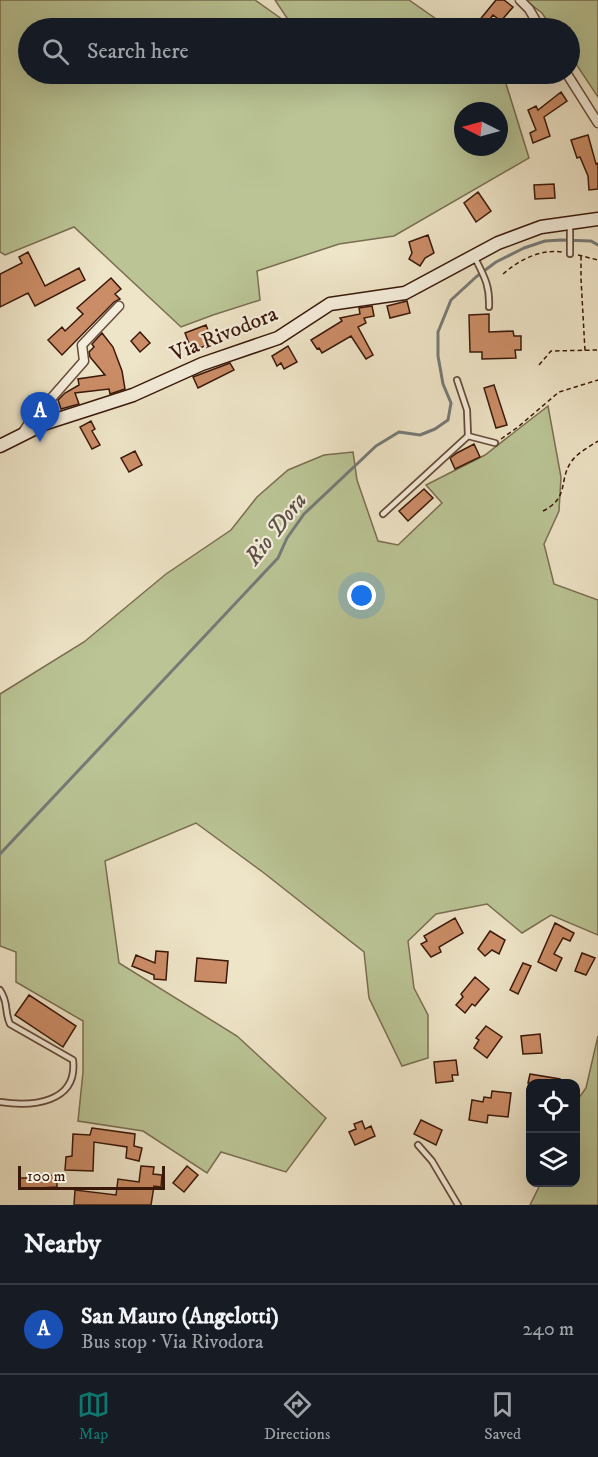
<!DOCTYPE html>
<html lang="en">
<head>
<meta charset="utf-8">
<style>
  body { margin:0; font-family:"IM FELL DW Pica",serif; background:#242831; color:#f1f3f6 }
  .controls { position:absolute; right:18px; bottom:18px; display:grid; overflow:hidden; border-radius:12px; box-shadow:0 6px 24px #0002 }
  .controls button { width:54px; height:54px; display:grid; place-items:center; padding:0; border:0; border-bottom:2px solid #363941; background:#171b24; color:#f1f3f6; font:30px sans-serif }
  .compass { position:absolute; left:454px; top:102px; width:54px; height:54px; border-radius:50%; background:#171b24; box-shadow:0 6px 24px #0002; rotate:276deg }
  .scale { position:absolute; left:18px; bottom:15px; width:147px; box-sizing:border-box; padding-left:6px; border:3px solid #3a180a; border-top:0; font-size:16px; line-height:21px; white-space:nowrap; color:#3a180a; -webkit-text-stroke:4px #f4eddb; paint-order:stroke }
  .you { position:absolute; left:362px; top:596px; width:21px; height:21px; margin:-15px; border:4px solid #fff; border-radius:50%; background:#1a73e8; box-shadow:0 0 0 9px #1a73e833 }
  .badge { display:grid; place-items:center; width:39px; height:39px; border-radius:50%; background:#0f766e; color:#fff; font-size:20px; font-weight:700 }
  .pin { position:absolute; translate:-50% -50px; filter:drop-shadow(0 2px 3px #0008) }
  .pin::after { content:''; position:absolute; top:32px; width:21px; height:18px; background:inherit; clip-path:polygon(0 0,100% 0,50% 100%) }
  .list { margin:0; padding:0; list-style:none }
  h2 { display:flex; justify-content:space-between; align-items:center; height:78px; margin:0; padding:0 24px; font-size:26px }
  h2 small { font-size:20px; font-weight:400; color:#9ea1a6 }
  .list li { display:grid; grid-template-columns:39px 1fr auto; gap:18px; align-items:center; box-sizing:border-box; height:90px; padding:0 24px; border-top:2px solid #363941 }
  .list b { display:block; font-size:22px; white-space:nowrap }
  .list p { margin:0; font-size:20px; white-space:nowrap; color:#9ea1a6 }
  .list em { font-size:20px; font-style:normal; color:#9ea1a6 }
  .icon { flex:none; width:33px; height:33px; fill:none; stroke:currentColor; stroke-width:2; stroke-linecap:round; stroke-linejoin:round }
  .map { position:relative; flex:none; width:598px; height:1205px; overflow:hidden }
  .search { position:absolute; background:#171b24; box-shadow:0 6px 24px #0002; left:18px; right:18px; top:18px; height:66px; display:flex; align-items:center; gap:15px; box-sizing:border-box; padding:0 21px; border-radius:33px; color:#9ea1a6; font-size:22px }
  .sheet { height:168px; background:#171b24 }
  nav { display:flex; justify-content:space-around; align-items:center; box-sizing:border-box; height:84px; border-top:2px solid #363941; background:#171b24; font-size:16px; color:#9ea1a6 }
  nav a { display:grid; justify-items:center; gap:3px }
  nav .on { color:#0f766e }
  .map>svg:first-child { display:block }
  .green { fill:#bac495; stroke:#7a6e50; stroke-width:1.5; fill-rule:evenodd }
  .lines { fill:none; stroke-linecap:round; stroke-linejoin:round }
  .stream { stroke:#757a77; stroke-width:3 }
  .building { fill:#cb8d67; stroke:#3a180a; stroke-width:1.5 }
  .lane-casing { stroke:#674b39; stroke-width:8 }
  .street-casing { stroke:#674b39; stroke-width:11 }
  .secondary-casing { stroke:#3a180a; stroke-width:15 }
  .path { stroke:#3a180a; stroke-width:1.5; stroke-dasharray:4.5 3; stroke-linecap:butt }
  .lane { stroke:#f4eddb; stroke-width:4.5 }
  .street { stroke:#f4eddb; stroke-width:8 }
  .secondary { stroke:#f4eddb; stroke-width:12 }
  .labels { text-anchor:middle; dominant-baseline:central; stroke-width:4.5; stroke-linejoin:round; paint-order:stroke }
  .street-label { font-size:22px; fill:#3a180a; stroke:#f4eddb }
  .water-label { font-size:24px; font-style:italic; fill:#5d5149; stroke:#f4eddb }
</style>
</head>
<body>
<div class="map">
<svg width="598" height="1205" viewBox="0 0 598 1205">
  <rect width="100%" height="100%" fill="#eee4c7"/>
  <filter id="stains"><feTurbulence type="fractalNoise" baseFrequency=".00333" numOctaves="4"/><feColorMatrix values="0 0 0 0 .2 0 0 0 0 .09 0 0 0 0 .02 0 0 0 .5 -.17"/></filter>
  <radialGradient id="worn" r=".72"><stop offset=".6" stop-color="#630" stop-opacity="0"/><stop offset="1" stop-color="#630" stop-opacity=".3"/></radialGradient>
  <!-- green -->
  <path class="green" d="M0,0h255l38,27 -18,-27h134l40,28h-421v46h475l26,84 -135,78 -55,8 -82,27 3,29 -47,15 -32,12 -107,-100 -69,28 -5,-3zM463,111h36v36h-36z
    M525,0h73v97l-28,-42v-27h-18l-10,-15z
    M548,406l13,71 -2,34 -15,33 10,40 44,16v335l-47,-20 -29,18 -35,-29 -51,10 -28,27 6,47 14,27v43l-26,8 -33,-68 -5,-46 -100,-79 -68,-50 -91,38 14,102 118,73 89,82 -40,54 -65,-20 -14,21 -64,-42 -65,-10 5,-49v-51l-67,-39v-30l-16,-6v-252l84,-52 82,-68 65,-44 26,-33 31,-27 36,-15 29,-3 4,28 21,61 20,4 44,-42 -16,-18 59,-30z
    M598,1036v169h-68l11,-22 35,-1v-80l10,-14z"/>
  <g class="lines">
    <!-- stream -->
    <path class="stream" d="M0,854l278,-296 9,-20 17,-24 72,-68 23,-14 21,3 15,-6 13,-9 3,-17 -8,-19 -5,-28v-24l13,-32 25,-23 20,-15 28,-14 21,-7 16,-1 30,1 7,4"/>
  </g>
  <!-- building -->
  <path class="building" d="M496,0h8l9,7 -12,14 -8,-6 -10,13h-10z
    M561,92l6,9 -23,16 6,19 -17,7 -3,-10 6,-3 -8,-20 8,-4 2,4z
    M588,135l8,29 2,-1v26l-9,1 -1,-14 -8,-19 -3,1 -6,-18z
    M554,184l1,14 -20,1 -1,-14z
    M478,192l13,19 -15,11 -12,-19z
    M428,235l6,18 -9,5 -5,8 -11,-7 3,-6 -3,-11z
    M28,252l17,34 34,-18 6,12 -50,26 -7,-13 -28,14v-33l22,-11 -3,-6z
    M111,278l10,11 -6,5 5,5 -6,3 -52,53 -14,-15 14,-13 3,4 18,-17 -6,-6z
    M407,301l3,12 -20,5 -3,-12z
    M372,306l2,10 -10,2 2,5 -8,4 15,28 -7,4 -15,-23 -29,17 -3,-5 -2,1 -6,-9 31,-19 -2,-3 20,-4 -1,-6z
    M489,314v18l24,-1 1,5h7v14h-6l1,8 -34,1v-7h-12l-1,-37z
    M206,325l7,18 -21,8 -7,-18z
    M140,332l10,11 -10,9 -9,-11z
    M102,333l11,14 9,24 3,18 -15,5 -1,-5 -34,4 4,11 -18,5 -3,-9 7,-7 14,-8 -1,-6 27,-4 -15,-18 -1,-5 5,-5 -2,-3z
    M288,346l9,16 -13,7 -3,-6 -4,3 -5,-10z
    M230,363l4,7 -36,18 -5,-11z
    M494,385l13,40 -11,3 -12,-40z
    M91,421l4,8 -3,2 8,14 -8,4 -12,-22z
    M474,444l6,13 -25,12 -5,-11 7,-5z
    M135,451l7,14 -13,7 -8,-14z
    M424,489l9,9 -25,23 -9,-10z
    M455,918l8,15 -24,14 2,5 -10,5 -10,-13 6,-3 -3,-5z
    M555,923l19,10 -4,8 -7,-3 -9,16 8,4 -6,13 -18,-9z
    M490,931l15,9 -6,14 -7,-4 -7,6 -7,-7z
    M156,951l12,1 -2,28 -12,-1v-4l-22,-9 4,-11 19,8z
    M582,953l13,5 -9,17 -11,-4z
    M197,958l31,3 -2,22 -31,-2z
    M523,963l8,3 -13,28 -8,-4z
    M475,977l14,12 -14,17 -3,-2 -7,9 -9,-8 7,-8 -2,-3z
    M29,995l47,31 -13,21 -48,-32z
    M486,1026l16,11 -15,21 -13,-10 5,-8 -3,-2z
    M540,1034l2,19 -19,1 -2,-18z
    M456,1060l2,15h-6l1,6 -17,2 -2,-21z
    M530,1074l30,5v4h-32z
    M492,1091l19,2 -3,24 -20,-2 -1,8 -18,-3 3,-20 11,2 1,-5 7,1z
    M421,1120l21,10 -6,15 -22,-11z
    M362,1121l3,8 6,-3 4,10 -20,9 -6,-13 7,-3 -2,-5z
    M92,1128l43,6 -1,12 8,2 -3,13 -13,-3 1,-11 -33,-5 -1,29 -28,-1 1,-13 6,-1 1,-22 17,1z
    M141,1166l13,1 -1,7 9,1 -1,12 -7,-1 -3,19h-77l1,-15 41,5 2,-16 21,3z
    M187,1166l11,9 -14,17 -11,-9z
    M38,1174l19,2v11l-37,2v-11h18z"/>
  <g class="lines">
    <defs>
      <path id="lane" d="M570,223v31
        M474,256c10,20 16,29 15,51
        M457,380l10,30 1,26 27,7
        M383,514l85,-78
        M0,990c9,13 4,21 10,34l63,36c5,43 -41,47 -73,42
        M418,1145l14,16 26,44"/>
      <path id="street" d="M520,0l9,9 11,19
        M567,74l31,49
        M21,435l6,-9 57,-65 -2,-16 37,-39"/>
      <path id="secondary" d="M0,446l46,-23 87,-28 69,-31 76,-26 52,-34 75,-11 93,-50 43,-16 57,-8"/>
    </defs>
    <!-- lane casing -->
    <use href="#lane" class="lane-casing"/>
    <!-- street casing -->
    <use href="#street" class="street-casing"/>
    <!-- secondary casing -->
    <use href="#secondary" class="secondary-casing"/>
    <!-- path -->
    <path class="path" d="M578,255l20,5
      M581,256v23l4,72
      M503,274c16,-14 37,-25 59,-22
      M539,365l12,-14 47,-1
      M501,439l17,-12 41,-35 39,-12
      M543,511c27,-14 15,-29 28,-49 6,-9 18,-15 27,-21"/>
    <!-- lane -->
    <use href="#lane" class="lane"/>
    <!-- street -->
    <use href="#street" class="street"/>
    <!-- secondary -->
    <use href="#secondary" class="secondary"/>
  </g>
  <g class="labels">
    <!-- street labels -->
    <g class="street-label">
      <text transform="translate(224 334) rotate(-22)">Via Rivodora</text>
    </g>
    <!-- water labels -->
    <g class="water-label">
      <text transform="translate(276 529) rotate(-52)">Rio Dora</text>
    </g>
  </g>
  <rect width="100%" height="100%" filter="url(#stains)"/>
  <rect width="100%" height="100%" fill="url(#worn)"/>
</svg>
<div class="controls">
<button><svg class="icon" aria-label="locate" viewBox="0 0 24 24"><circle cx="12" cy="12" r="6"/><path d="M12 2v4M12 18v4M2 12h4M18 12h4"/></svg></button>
<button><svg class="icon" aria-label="layers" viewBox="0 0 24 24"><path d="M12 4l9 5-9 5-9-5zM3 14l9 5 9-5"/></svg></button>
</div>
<svg class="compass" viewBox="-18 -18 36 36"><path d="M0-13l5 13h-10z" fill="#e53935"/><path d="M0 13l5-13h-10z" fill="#9ea1a6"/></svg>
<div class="scale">100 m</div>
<div class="you"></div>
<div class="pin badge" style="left:40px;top:442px;background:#1a4fb4">A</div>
<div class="search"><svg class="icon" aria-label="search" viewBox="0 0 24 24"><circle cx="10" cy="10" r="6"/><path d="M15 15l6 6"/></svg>Search here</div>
</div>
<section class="sheet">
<h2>Nearby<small></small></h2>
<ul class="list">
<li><span class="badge" style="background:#1a4fb4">A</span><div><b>San Mauro (Angelotti)</b><p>Bus stop · Via Rivodora</p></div><em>240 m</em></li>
</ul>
</section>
<nav>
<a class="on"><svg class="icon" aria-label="map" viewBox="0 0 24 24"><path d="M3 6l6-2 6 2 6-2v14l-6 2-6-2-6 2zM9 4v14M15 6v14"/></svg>Map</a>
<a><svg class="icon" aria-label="directions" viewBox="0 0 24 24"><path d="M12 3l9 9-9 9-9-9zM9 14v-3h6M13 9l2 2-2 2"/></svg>Directions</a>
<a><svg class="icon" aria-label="saved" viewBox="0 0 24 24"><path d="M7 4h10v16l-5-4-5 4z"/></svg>Saved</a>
</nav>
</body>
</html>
